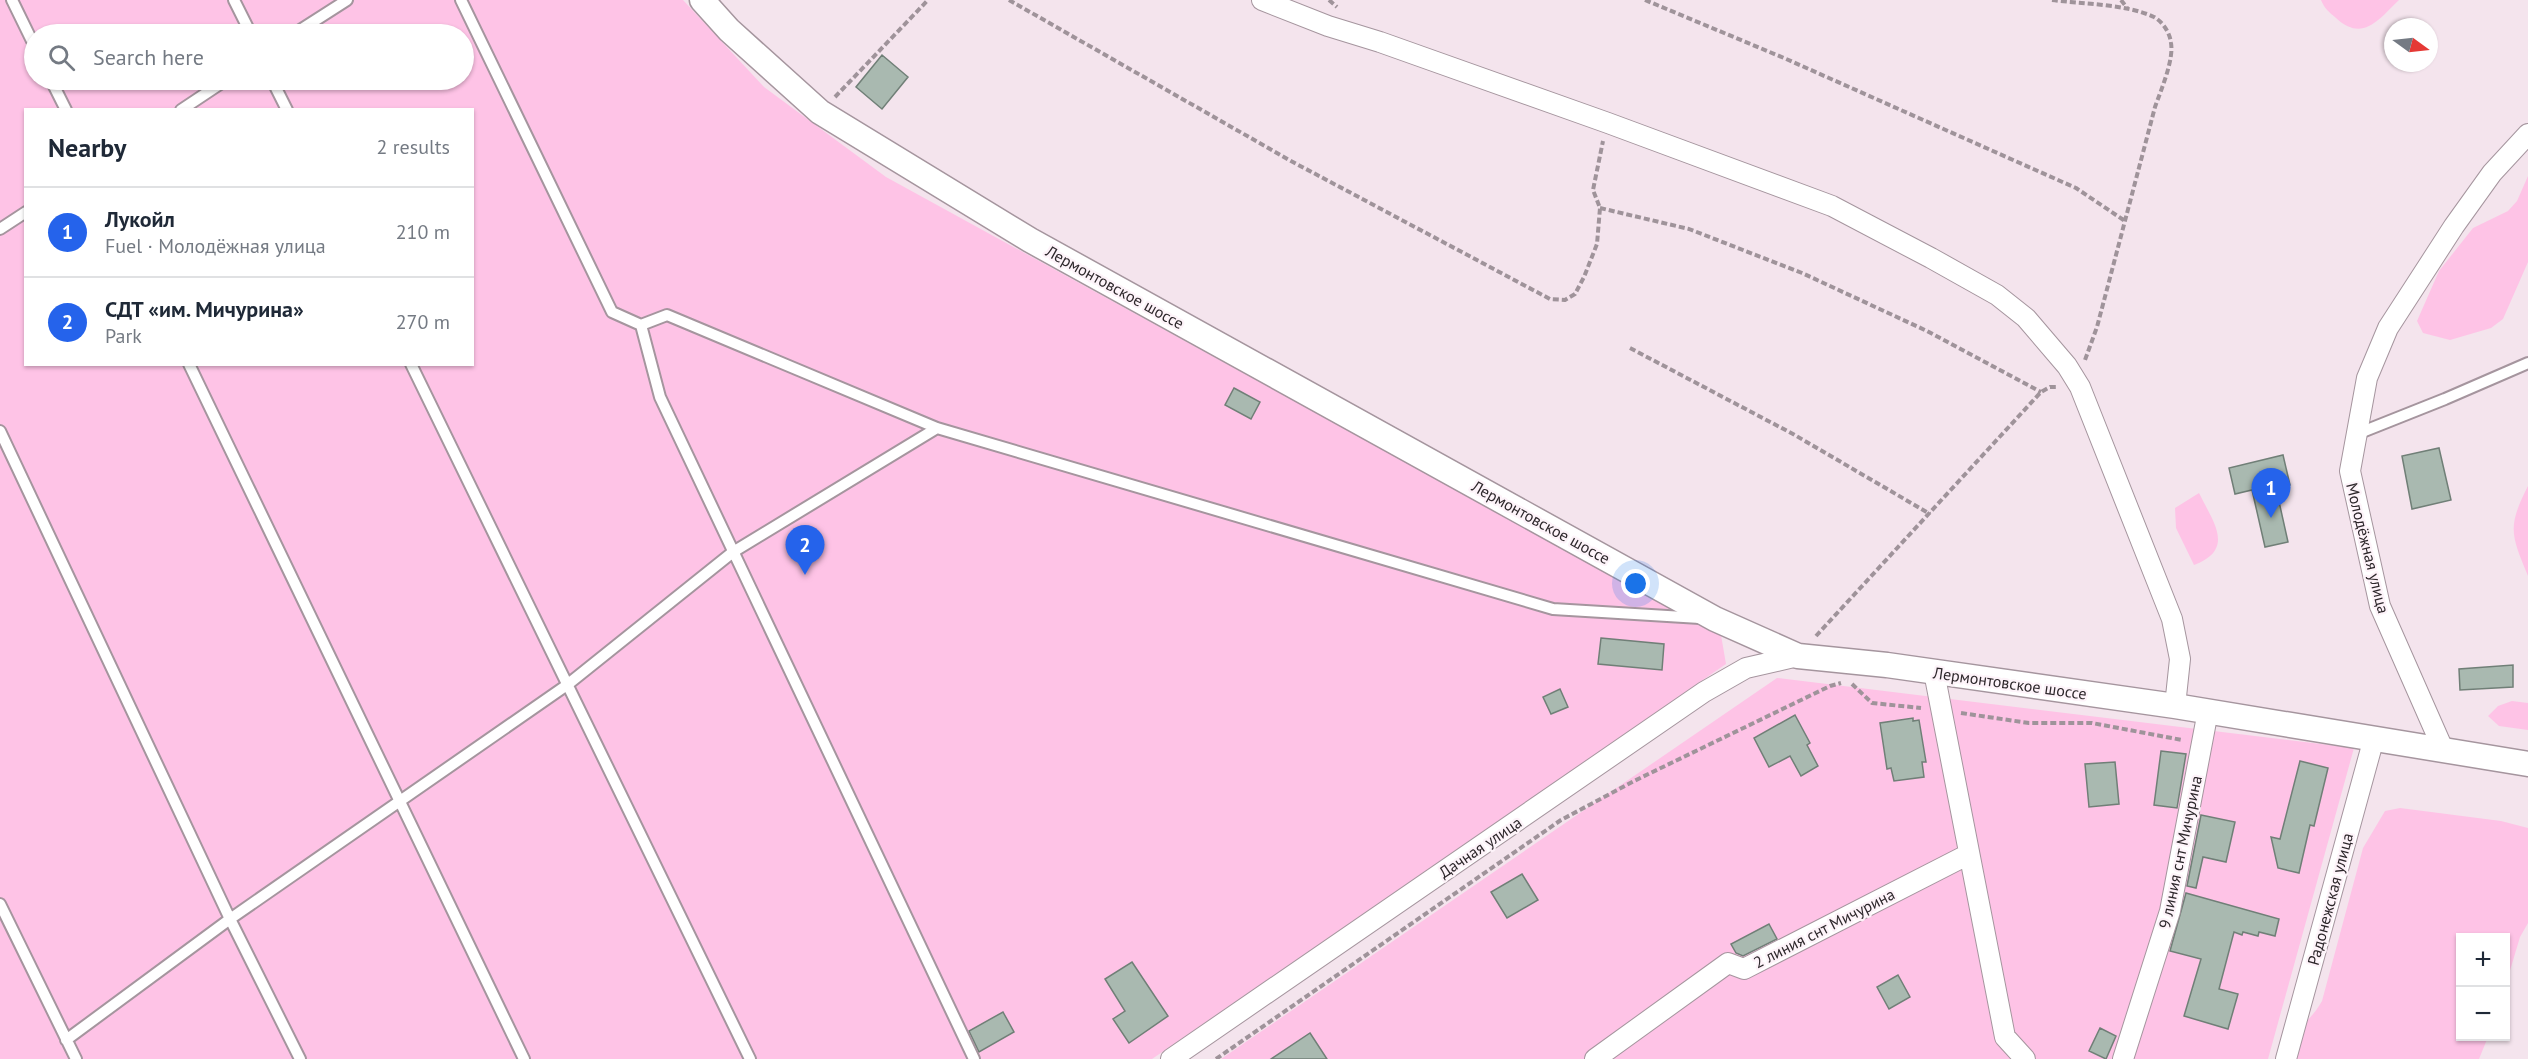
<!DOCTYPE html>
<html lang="en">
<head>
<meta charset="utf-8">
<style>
  body { margin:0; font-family:"PT Sans",sans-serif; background:#f2f2f3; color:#1f2937 }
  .controls { position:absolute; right:18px; bottom:18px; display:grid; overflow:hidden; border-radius:0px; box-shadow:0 2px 4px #0004 }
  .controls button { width:54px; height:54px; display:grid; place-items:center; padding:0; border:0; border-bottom:2px solid #e0e1e3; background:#fff; color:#1f2937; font:30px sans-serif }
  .compass { position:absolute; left:2384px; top:18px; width:54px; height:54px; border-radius:50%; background:#fff; box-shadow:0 2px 4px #0004; rotate:105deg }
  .you { position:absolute; left:1636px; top:584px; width:21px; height:21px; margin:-15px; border:4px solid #fff; border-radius:50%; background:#1a73e8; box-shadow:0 0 0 9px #1a73e833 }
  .badge { display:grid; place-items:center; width:39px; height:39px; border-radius:50%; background:#2563eb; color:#fff; font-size:20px; font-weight:700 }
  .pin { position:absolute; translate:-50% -50px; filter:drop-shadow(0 2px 3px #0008) }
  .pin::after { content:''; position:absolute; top:32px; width:21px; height:18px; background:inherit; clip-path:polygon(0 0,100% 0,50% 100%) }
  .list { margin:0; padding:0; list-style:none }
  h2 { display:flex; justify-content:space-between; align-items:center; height:78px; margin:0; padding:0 24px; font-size:26px }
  h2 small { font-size:20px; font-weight:400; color:#747a83 }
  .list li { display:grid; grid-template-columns:39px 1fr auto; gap:18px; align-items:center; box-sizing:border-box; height:90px; padding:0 24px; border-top:2px solid #e0e1e3 }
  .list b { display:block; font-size:22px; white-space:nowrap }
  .list p { margin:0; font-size:20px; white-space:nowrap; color:#747a83 }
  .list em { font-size:20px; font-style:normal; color:#747a83 }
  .icon { flex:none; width:33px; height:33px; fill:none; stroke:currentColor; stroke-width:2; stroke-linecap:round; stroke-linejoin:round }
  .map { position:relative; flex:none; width:2528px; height:1059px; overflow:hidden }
  .search { position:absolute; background:#fff; box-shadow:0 2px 4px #0004; left:24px; top:24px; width:450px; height:66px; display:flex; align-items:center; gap:15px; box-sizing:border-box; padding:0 21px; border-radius:33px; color:#747a83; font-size:22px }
  .panel { position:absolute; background:#fff; box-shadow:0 2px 4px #0004; left:24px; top:108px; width:450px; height:258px; border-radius:0px }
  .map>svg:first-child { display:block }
  .green { fill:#fec3e6; fill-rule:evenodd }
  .building { fill:#a9b9b0; stroke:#707f77; stroke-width:1.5 }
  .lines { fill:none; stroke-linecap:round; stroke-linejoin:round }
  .service-casing { stroke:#a5959e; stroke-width:14 }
  .minor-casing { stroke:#a5959e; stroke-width:22 }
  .tertiary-casing { stroke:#a5959e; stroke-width:27 }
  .path { stroke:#9f939a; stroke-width:4; stroke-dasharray:6 3; stroke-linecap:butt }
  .service { stroke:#fff; stroke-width:10 }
  .minor { stroke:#fff; stroke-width:20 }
  .tertiary { stroke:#fff; stroke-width:24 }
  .labels { text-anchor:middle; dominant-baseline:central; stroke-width:4.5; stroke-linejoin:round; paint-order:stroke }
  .street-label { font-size:16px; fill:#2d272b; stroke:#fdf3f9 }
</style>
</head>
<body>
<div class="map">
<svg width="2528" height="1059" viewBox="0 0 2528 1059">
  <rect width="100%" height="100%" fill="#f4e4ed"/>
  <!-- green -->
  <path class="green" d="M0,0h683l81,87 122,90 835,458 5,29 -574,395h-1152zM34,34h430v46h-430zM26,110h446v254h-446z
    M2321,0h78c-20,19 -36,43 -63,18 -6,-5 -12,-10 -15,-18z
    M2528,176v86l-25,57 -12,9 -41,12 -27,-7 -6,-12 22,-50 34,-43 35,-17 9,-10z
    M2528,486v90c-17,-41 -21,-49 0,-90z
    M2199,493c14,29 37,56 -5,72l-18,-37 -1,-20z
    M1777,678l577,70 -86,311h-1047z
    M2512,701l16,2v27l-29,-4 -11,-10 10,-10z
    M2400,808l101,13 27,7v95l-8,14 -14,47v-46h-46v98l28,1 -9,22h-203c11,-23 34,-36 46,-58l41,-153 22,-37z"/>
  <!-- building -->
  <path class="building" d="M882,55l26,22 -26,32 -26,-22z
    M1234,388l26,14 -9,17 -26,-14z
    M2439,448l12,52 -39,9 -10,-53z
    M2283,455l7,30 -14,3 12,54 -23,5 -13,-57 -17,4 -6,-26z
    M1601,638l63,6 -2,26 -64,-6z
    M2513,665v22l-53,3 -1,-21z
    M1560,689l8,18 -17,7 -8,-17z
    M1795,715l15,28 -3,2 11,21 -17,10 -11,-20 -21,11 -15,-29z
    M1913,718v3l6,-1 7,42h-4l2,15 -30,4 -3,-13 -4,1 -7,-46z
    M2161,751l25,3 -9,54 -23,-3z
    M2300,761l28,7 -14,58 -4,-1 -11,48 -21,-5 -7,-31 9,2z
    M2115,762l4,42 -30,3 -4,-43z
    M2201,815l34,7 -9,40 -23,-5 -7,31 -9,-2z
    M1522,874l16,26 -31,18 -16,-26z
    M2186,893l93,26 -4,17 -16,-4 -1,4 -15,-4 -1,3 -8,-3 -15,57 19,5 -10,35 -44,-13 17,-57 -31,-8z
    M1769,924l8,15 -34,17 -7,-3 -5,-9z
    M1132,962l36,54 -39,27 -16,-24 12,-8 -20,-32z
    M1898,975l12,22 -21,12 -12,-22z
    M1003,1012l11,20 -35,20 -10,-21z
    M2100,1028l16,8 -10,23 -17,-8z
    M1310,1033l17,26h-56z"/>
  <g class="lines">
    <defs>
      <path id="service" d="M12,0l22,45
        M234,0l17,34
        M461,0l151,312 29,13 19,72 314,662
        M294,34l53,-34
        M51,80l15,30
        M272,80l15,30
        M181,110l45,-30
        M0,229l26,-17
        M641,325l26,-10 270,113 616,181 147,9
        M189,364l335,695
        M411,364l339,695
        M0,431l230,488 70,140
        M2357,434l88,-35 83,-36
        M0,904l76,155
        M66,1040l164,-121 337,-234 166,-133 204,-124"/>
      <path id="minor" d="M1262,0l66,26 52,16 228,81 224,83 99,52 66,37 29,23 41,48 13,21 92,232 8,40 -5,47
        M1934,672l71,365 20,22
        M2443,749l-63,-143 -30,-135 17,-93 21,-50 66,-102 38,-53 36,-39
        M1171,1059l533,-367 42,-24 52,-12
        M1595,1059l133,-96 16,6 225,-115
        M2123,1059l47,-148 38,-200
        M2286,1059l88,-321"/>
      <path id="tertiary" d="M702,0l27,30 91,82 210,128 685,379 83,37 89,9 288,41 353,58"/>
    </defs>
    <!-- service casing -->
    <use href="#service" class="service-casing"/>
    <!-- minor casing -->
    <use href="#minor" class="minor-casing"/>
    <!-- tertiary casing -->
    <use href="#tertiary" class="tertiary-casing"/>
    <!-- path -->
    <path class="path" d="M1009,0l282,161 259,138 15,1 10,-6 9,-17 13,-33 3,-36 -7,-18 10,-49
      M1329,0l8,7
      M1645,0l139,58 292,130 49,33
      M2052,0c30,4 75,4 102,17 9,5 16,16 17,26 3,17 -10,47 -16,64l-58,220 -12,33
      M2121,0l7,9
      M835,97l93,-97
      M1600,208l89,21 113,44 125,58 114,61
      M1630,348l163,86 137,80
      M1816,636l225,-244 9,-5h8
      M1852,684l20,19 49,5
      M1961,713l68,10h63l90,17
      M1216,1059l345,-239 73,-39 196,-95 11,-3"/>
    <!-- service -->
    <use href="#service" class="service"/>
    <!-- minor -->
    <use href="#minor" class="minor"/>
    <!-- tertiary -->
    <use href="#tertiary" class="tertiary"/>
  </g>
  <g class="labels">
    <!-- street labels -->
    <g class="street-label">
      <text transform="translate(1115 287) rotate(29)">Лермонтовское шоссе</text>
      <text transform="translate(1541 522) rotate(29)">Лермонтовское шоссе</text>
      <text transform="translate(2368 548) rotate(76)">Молодёжная улица</text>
      <text transform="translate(2010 683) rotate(8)">Лермонтовское шоссе</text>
      <text transform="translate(1480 847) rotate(-34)">Дачная улица</text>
      <text transform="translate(2180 852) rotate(-78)">9 линия снт Мичурина</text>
      <text transform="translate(2330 899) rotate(-75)">Радонежская улица</text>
      <text transform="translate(1824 928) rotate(-27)">2 линия снт Мичурина</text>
    </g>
  </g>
</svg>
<div class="controls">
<button>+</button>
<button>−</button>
</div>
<svg class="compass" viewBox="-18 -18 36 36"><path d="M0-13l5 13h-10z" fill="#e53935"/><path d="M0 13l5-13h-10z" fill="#747a83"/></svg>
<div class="you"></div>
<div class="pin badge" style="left:2271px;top:518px">1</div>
<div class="pin badge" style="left:805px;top:575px">2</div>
<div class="search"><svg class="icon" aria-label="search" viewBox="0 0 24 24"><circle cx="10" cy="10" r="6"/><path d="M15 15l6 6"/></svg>Search here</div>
<section class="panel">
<h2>Nearby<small>2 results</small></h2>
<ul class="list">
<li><span class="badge">1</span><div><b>Лукойл</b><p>Fuel · Молодёжная улица</p></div><em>210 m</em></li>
<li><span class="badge">2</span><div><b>СДТ «им. Мичурина»</b><p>Park</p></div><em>270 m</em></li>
</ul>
</section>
</div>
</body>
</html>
